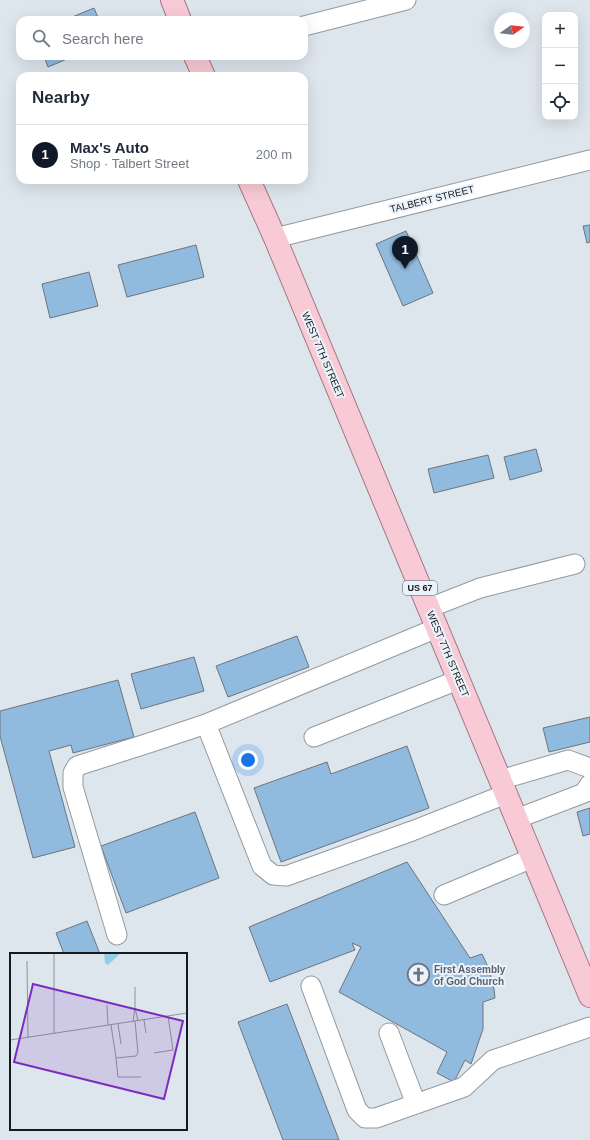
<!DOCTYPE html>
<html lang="en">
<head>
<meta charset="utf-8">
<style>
  body { margin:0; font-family:Helvetica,sans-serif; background:#f2f2f3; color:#1f2937 }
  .controls { position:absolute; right:12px; top:12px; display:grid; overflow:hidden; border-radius:8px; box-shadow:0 4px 16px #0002 }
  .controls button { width:36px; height:36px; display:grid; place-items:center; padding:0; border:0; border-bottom:1px solid #e0e1e3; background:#fff; color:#1f2937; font:20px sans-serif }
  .compass { position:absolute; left:494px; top:12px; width:36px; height:36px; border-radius:50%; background:#fff; box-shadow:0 4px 16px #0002; rotate:76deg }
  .you { position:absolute; left:248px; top:760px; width:14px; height:14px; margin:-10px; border:3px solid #fff; border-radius:50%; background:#1a73e8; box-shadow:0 0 0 6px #1a73e833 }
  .badge { display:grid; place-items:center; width:26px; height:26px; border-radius:50%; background:#111827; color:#fff; font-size:13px; font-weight:700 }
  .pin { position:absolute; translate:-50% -33px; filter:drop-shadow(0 1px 2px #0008) }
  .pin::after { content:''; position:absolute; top:21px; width:14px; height:12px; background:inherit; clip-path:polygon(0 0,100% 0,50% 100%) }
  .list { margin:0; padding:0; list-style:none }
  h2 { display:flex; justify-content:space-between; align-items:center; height:52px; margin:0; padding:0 16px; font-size:17px }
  h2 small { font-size:13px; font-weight:400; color:#747a83 }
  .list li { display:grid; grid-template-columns:26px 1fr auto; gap:12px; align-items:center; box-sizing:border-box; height:60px; padding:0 16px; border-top:1px solid #e0e1e3 }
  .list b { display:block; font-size:15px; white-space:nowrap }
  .list p { margin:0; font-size:13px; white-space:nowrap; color:#747a83 }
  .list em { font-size:13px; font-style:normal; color:#747a83 }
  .icon { flex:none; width:22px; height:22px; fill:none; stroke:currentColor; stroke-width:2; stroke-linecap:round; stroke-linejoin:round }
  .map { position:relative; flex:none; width:590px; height:1140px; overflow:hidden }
  .search { position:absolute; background:#fff; box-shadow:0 4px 16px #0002; left:16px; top:16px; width:292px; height:44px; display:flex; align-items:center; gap:10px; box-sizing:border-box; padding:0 14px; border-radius:12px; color:#747a83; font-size:15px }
  .panel { position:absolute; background:#fff; box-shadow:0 4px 16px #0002; left:16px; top:72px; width:292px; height:112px; border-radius:12px }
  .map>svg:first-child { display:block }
  .building { fill:#91badf; stroke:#6d757c }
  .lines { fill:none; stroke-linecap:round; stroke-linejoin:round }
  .minor-casing { stroke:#929aa1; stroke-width:21 }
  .major-casing { stroke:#a67683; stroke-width:24 }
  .minor { stroke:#fff; stroke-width:19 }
  .major { stroke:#f8cad6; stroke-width:22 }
  .labels { text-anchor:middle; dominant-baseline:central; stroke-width:4; stroke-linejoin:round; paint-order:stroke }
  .shield { fill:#eaf3fb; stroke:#565b60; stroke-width:1 }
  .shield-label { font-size:9px; font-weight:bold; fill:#171a1d }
  .street-label { font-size:10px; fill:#171a1d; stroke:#eaf3fb }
  .worship-label { font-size:10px; font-weight:bold; fill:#5b616d; stroke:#eaf3fb; text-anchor:start }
  .inset-road { fill:none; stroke:#8e949a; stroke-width:1 }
  .view { fill:#7b2cbf; fill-opacity:0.15; stroke:#7b2cbf; stroke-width:2 }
  .inset-edge { fill:none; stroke:#171a1d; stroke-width:2 }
</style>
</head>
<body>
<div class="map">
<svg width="590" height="1140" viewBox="0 0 590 1140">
  <rect width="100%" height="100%" fill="#dde5ed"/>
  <!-- building -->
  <path class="building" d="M94,8l5,12h-34z
    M44,56h30l-26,11z
    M590,225v17l-3,1 -4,-17z
    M406,231l27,62 -30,13 -27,-62z
    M196,245l8,32 -77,20 -9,-32z
    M89,272l9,34 -48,12 -8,-34z
    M536,449l6,22 -32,9 -6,-23z
    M488,455l6,23 -60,15 -6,-24z
    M297,636l12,31 -81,30 -12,-31z
    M194,657l10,34 -63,18 -10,-35z
    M118,680l16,57 -61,16 -2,-8 -22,6 26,96 -42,11 -33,-122v-25z
    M590,717v25l-41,10 -6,-24z
    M407,746l22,62 -148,54 -27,-74 73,-26 4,12z
    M590,808v26l-7,2 -6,-24z
    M195,812l24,66 -93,35 -25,-67z
    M407,862l63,96 12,-4 7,15 5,20 1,9 -12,4v27l-12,35 -6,-4 -11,22 -17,-9 10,-21 -108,-60 22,-45 -9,-4 3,7 -85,32 -21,-55z
    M87,921l13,33h-36l-8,-21z
    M287,1004l52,136h-56l-45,-118z"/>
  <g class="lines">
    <defs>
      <path id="minor" d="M304,26l102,-26
        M275,238l315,-78
        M429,608l51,-20 95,-24
        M437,628l-231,96 56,142 11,9 13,1 126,-45 94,-37
        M314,737l144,-57
        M500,780l68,-20 22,8
        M516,819l68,-26 6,-9
        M444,895l88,-37
        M117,935l-44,-148v-14l4,-7 78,-25 51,-17
        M311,986l46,124 8,8h11l88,-31 29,-27 97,-33
        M389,1033l27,71"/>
      <path id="major" d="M172,0l8,20
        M195,56l9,20
        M249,180l26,58 315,758"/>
    </defs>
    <!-- minor casing -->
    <use href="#minor" class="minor-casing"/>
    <!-- major casing -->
    <use href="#major" class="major-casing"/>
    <!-- minor -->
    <use href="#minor" class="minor"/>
    <!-- major -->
    <use href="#major" class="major"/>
  </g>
  <!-- icons -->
  <defs>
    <symbol id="church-ring" viewBox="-11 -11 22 22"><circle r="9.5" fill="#eaf3fb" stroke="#6b7280" stroke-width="1.5"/><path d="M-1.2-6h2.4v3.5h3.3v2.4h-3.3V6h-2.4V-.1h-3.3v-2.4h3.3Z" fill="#6b7280"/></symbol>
  </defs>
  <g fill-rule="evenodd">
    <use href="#church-ring" x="406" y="962" width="25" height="25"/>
  </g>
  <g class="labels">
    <!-- shield labels -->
    <rect class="shield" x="403" y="581" width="34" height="14" rx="3"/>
    <g class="shield-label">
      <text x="420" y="588">US 67</text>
    </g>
    <!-- street labels -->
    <g class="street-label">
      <text transform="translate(432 199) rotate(-14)">TALBERT STREET</text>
      <text transform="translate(323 355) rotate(67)">WEST 7TH STREET</text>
      <text transform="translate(448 654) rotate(67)">WEST 7TH STREET</text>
    </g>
    <!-- worship labels -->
    <g class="worship-label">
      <text x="434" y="969">First Assembly<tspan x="434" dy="12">of God Church</tspan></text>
    </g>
  </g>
  <!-- overview -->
  <g transform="translate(10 953)">
    <rect width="177" height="177" fill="#dde5ed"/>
    <path d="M94,0h17l-13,12 -3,-2z" fill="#95cde9"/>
    <path class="inset-road" d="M44,0v80M17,8l1,76M97,52l1,20M125,55v-21M134,67l2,13M123,68l2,-13 3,13M108,71l3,20M101,72l5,33 20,-2 2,-3 -3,-32M0,87l177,-27M144,100l19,-3 -5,-34M106,105l2,19h23"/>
    <path class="view" d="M23,31l150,37 -19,78 -150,-37z"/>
    <rect width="177" height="177" class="inset-edge"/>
  </g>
</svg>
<div class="controls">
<button>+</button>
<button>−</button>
<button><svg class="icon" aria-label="locate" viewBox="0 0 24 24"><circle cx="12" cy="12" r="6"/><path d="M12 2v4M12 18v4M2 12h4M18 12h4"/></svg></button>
</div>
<svg class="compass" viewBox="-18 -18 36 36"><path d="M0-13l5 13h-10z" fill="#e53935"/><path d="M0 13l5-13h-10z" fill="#747a83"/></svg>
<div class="you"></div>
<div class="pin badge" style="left:405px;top:269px">1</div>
<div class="search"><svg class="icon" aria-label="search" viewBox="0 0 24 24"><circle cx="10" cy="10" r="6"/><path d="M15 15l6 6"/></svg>Search here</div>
<section class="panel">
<h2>Nearby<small></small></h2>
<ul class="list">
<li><span class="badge">1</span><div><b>Max's Auto</b><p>Shop · Talbert Street</p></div><em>200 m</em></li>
</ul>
</section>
</div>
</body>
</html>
